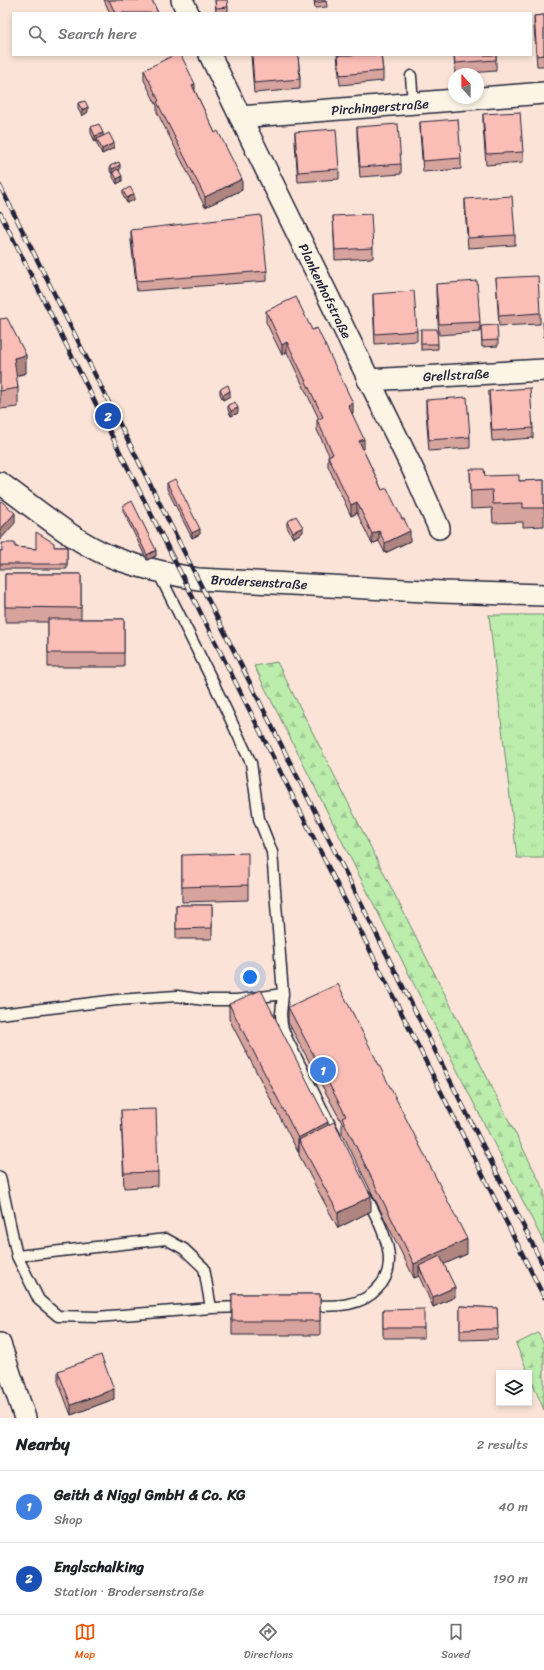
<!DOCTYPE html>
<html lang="en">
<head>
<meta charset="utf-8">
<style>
  body { margin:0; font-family:Sriracha,sans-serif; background:#f2f2f2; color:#202124 }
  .controls { position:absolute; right:12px; bottom:12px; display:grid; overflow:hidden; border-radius:0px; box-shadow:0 2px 6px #0003 }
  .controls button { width:36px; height:36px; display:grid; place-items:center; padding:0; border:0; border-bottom:1px solid #e0e0e0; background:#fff; color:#202124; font:20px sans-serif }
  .compass { position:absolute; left:448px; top:68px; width:36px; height:36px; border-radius:50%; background:#fff; box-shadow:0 2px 6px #0003; rotate:339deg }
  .you { position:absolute; left:250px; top:977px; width:14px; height:14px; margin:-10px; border:3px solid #fff; border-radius:50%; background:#1a73e8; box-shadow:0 0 0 6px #1a73e833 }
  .badge { display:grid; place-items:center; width:26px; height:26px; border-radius:50%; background:#ea580c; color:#fff; font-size:13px; font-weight:700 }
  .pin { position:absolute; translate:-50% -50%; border:2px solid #fff; box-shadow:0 1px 4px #0006 }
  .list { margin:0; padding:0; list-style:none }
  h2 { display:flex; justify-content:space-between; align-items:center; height:52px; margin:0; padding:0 16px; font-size:17px }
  h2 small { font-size:13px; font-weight:400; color:#757577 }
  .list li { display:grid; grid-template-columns:26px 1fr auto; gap:12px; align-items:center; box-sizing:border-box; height:72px; padding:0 16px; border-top:1px solid #e0e0e0 }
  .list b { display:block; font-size:15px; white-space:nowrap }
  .list p { margin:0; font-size:13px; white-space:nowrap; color:#757577 }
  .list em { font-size:13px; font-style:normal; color:#757577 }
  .icon { flex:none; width:22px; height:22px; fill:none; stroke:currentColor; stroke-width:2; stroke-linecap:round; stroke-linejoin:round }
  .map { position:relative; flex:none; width:544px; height:1418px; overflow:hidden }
  .search { position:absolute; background:#fff; box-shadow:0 2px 6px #0003; left:12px; right:12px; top:12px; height:44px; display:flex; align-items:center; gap:10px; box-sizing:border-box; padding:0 14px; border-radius:0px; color:#757577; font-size:15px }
  .sheet { height:196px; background:#fff }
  nav { display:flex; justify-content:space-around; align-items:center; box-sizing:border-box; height:56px; border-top:1px solid #e0e0e0; background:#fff; font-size:11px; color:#757577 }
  nav a { display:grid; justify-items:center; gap:2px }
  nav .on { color:#ea580c }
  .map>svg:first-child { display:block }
  .grass { fill:url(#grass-tufts); stroke:#6f8874 }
  .forest { fill:url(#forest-firs); stroke:#6f8874 }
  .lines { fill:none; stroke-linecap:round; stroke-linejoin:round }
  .lane-casing { stroke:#22223b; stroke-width:13 }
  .street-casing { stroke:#22223b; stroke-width:24 }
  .lane { stroke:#fcf5e5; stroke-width:10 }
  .street { stroke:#fcf5e5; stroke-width:21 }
  .rail-casing { stroke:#22223b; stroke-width:4.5 }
  .rail { stroke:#fcf5e5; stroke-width:3; stroke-dasharray:9; stroke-linecap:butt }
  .wall { fill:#d7a39d; stroke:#22223b }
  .shaded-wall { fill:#af8580; stroke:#22223b }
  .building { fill:#fabeb7; stroke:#22223b }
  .labels { text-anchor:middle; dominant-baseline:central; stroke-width:3; stroke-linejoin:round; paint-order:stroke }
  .street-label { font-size:13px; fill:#22223b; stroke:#fcf5e5 }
</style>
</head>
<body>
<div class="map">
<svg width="544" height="1418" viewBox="0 0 544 1418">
  <defs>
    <pattern id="grass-tufts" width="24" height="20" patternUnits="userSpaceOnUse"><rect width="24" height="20" fill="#bcedac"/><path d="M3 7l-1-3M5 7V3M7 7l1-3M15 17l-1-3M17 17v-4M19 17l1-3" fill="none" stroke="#a1cb95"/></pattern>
    <pattern id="forest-firs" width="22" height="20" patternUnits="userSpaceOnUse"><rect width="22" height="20" fill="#bcedac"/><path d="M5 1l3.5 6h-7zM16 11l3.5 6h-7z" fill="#a1cb95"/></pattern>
  </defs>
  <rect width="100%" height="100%" fill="#fbe4d7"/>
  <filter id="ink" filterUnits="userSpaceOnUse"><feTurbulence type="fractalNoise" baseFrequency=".025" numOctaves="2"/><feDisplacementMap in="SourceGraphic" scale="8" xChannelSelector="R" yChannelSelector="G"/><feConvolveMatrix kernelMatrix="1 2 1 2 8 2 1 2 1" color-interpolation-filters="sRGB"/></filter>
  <g filter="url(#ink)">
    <!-- grass -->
    <path class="grass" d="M489,615h55v243h-27z"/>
    <!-- forest -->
    <path class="forest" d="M277,662l267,528v53l-290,-577z
      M538,1333l6,11v66l-28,-66z"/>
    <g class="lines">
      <defs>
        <path id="lane" d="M411,76l2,28
          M158,572l55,110 38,81 8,56 13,33 11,142 -2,20 1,12 5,13 48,96
          M0,1014l117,-14 60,-4 27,4h33l46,-6
          M0,1177l17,79
          M307,1306c13,-1 28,1 41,-2 11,-2 21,-6 29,-15 27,-26 2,-67 -11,-93
          M211,1308l-7,-40 -20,-19 -18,-10 -149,17 22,44 19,16 39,1 114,-9 35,-1"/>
        <path id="street" d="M182,0l6,13
          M210,55l207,423 22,50
          M240,117l304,-24
          M368,380l176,-10
          M0,483c34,24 74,59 112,74 28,11 57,17 86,22l245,13 101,3
          M0,1344l25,74"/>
      </defs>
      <!-- lane casing -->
      <use href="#lane" class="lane-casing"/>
      <!-- street casing -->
      <use href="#street" class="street-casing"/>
      <!-- lane -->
      <use href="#lane" class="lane"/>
      <!-- street -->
      <use href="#street" class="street"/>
      <defs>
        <path id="rail" d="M0,186l544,1081
          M0,213l544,1084"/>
      </defs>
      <!-- rail casing -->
      <use href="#rail" class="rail-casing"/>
      <!-- rail -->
      <use href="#rail" class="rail"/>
    </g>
    <!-- wall -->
    <path class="wall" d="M104,0h48l6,13h-48z
      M215,0l13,7v5l-12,1z
      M314,0h12l1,7 -12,1z
      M544,15v51h-7l-3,-40v-10z
      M251,55h47l2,24v10l-46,4z
      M337,55h44l2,16v10l-43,4z
      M454,55h42v16l-41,3z
      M144,70l51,21 47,99 -37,17 -48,-95v-6l-13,-26z
      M78,103l10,9 -6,4 -4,-7z
      M483,114l40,38v10l-37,3 -3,-40z
      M420,122l41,36v11l-38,3 -3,-40z
      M91,127l12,9 11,12 -12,6 -5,-10v-3l-2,1 -4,-9z
      M357,127l44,37v10l-41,3 -3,-40z
      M295,132l44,37v10l-41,3 -3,-40z
      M110,166l10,4 -1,1 3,10 -5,3 -4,-7v-4l-1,1 -2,-3z
      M123,191l11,9 -7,3 -4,-7z
      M465,199l50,36v10l-47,3 -3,-39z
      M333,216l40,32v10l-38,2z
      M131,230l136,41v10l-130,10 -6,-50z
      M496,278l44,35v11l-41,2z
      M436,284l44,38v10l-41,3 -3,-40z
      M373,294l44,37v10l-42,3 -2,-40z
      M266,311l46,19 41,83h-1l12,36 -1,1 19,40 28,51 -25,12 -6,-12 -7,3 -15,-31 -6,3 -23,-50v-10l1,-1 -12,-25v-10l2,-1 -32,-67 -5,3 -16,-33z
      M0,319l26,54 -10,3 2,12v19l-18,2z
      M481,326l17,14v6l-16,1z
      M421,329l17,15v5l-17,1z
      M220,389l10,7 -7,4 -3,-6z
      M489,391l44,37v10l-41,3 -3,-40z
      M426,400l44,37v11l-41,3 -3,-40z
      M228,405l10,8 -7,3 -3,-6z
      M470,469l15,7 34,5 25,-1v46l-21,1v-5l-30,1 -1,-15 -21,1z
      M167,483l33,51 -8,4 -25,-49z
      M123,506l33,50 -9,4 -24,-49z
      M287,522l16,10 -10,6 -6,-11z
      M15,547l21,2 18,-2h13v22h-67v-18z
      M5,574h76v45h43v48h-76v-45h-43z
      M182,855l66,30v15l-66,2z
      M176,905h36v34h-36z
      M229,1004l99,121 43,86 -33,17 -39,-73v-3h-1l-69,-133z
      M288,1007l179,247 -23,10 11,33 -22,10 -14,-31 -5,2 -72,-145v-10l-54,-101z
      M121,1110l37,62v14l-34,2z
      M232,1294h88v41h-88z
      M460,1306l37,2 1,31 -38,1z
      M383,1310l41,18v10h-41z
      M58,1371l56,28 -43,16 -13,-34z"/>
    <!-- shaded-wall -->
    <path class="shaded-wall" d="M195,84v10l-3,-9z
      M88,107v5l-6,4v-6z
      M103,133v5l-6,1v2l-2,1v-6z
      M114,143v5l-12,6v-5z
      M120,165v5l-6,3 -1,-1v1l-1,1v-5z
      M122,176v5l-5,3v-5z
      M242,179v11l-37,17v-10z
      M134,194v6l-7,3v-5z
      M287,342v10l-5,3v-10z
      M26,355v18l-12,3v-18z
      M230,391v5l-7,4v-5z
      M353,403v10l-5,2v-10z
      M238,408v5l-7,3v-5z
      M364,439v10l-5,2v-10z
      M357,502v11l-6,3v-11z
      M15,513v10l-15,17v-10z
      M303,527v5l-10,6v-6z
      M200,529v5l-8,4v-5z
      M379,531v10l-7,3v-10z
      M410,531v10l-25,12v-10z
      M156,550v6l-9,4v-5z
      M328,1122v15l-29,3v12h-1v-14z
      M371,1196v15l-33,17v-15z
      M467,1239v15l-45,20 -3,-8v10l-5,2v-14z
      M455,1287v10l-22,10v-10z
      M114,1389v10l-43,16v-10z"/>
    <!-- building -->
    <path class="building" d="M109,0h43l6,13h-43z
      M215,0h12l1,7 -12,1z
      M315,0h11l1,1 -12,2z
      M544,15v40l-7,1 -3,-40z
      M174,55h7l14,29 -3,1 18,37 5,11 3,-2 24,48 -37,18 -48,-95 2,-1 -15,-31z
      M252,55h46l2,24 -46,4z
      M338,55h43l2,16 -43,4z
      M454,55h42v5l-41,3z
      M85,101l3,6 -6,3 -4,-7z
      M520,112l3,40 -37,2 -3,-40z
      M458,119l3,39 -38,3 -3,-39z
      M99,124l4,9 -8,3 -4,-9z
      M398,124l3,40 -41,3 -3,-40z
      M336,129l3,40 -41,3 -3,-40z
      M109,133l5,10 -12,6 -5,-10z
      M119,162l1,3 -8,4 -2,-3z
      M118,169l4,7 -5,3 -4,-7z
      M130,187l4,7 -7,4 -4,-7z
      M512,196l3,39 -47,3 -3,-39z
      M371,214l2,34 -38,2 -2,-34z
      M261,215l6,56 -130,10 -6,-51z
      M538,276l2,37 -41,3 -3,-38z
      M477,281l3,41 -41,2 -3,-40z
      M414,291l3,40 -42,3 -2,-40z
      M296,297l16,33 5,-2 36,75 -5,2 16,34 -5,2 23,49 5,-2 15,31h2l6,12 -25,12 -6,-12 -7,3 -15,-32 -6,3 -23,-49 5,-2 -16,-34 6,-3 -36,-75 -5,3 -16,-34z
      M7,318l19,37 -12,3 4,30 -18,3v-72z
      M543,322h1v15z
      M497,325l1,15 -16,1 -1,-15z
      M421,329h16l1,15h-17z
      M228,385l2,6 -7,4 -3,-6z
      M530,388l3,40 -41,3 -3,-40z
      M467,397l3,40 -41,3 -3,-40z
      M235,402l3,6 -7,3 -3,-6z
      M470,469h14l1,7 34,-1v6l25,-1v28h-21v-5l-30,1 -1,-14 -21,1z
      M175,479l25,50 -8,4 -25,-50z
      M0,500l15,13 -15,17z
      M132,501l24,49 -9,5 -24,-49z
      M296,516l7,11 -10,5 -6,-10z
      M36,532l18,11v4h13v17h-67v-13h2v-8h13v4l21,2z
      M5,574h76v34l-76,-1z
      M48,619h76v34h-76z
      M248,853v32l-66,2v-32z
      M176,905h36v23l-36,1z
      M338,984l129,255 -53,25 -72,-146 4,-2 -58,-109z
      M261,990l67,132 -30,16 -69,-134z
      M156,1109l2,63 -34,1 -3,-63z
      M334,1122l37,74 -33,17 -39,-73z
      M440,1256l15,31 -22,10 -14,-31z
      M232,1294h88v27h-88z
      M460,1306l37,2 1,21 -38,1z
      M424,1309v19h-41v-18z
      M101,1355l13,34 -43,16 -13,-34z"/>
  </g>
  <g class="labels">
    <!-- street labels -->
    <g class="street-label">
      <text transform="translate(380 107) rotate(-4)">Pirchingerstraße</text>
      <text transform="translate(325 291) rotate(64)">Plankenhofstraße</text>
      <text transform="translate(456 375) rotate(-3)">Grellstraße</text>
      <text transform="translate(259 582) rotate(3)">Brodersenstraße</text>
    </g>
  </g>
</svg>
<div class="controls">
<button><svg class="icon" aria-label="layers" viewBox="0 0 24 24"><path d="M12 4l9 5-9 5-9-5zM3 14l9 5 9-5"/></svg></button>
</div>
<svg class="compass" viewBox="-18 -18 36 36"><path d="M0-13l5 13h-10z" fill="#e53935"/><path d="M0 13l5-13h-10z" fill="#757577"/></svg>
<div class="you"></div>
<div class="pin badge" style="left:323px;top:1070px;background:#3f7fe0">1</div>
<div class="pin badge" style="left:108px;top:416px;background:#1a4fb4">2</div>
<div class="search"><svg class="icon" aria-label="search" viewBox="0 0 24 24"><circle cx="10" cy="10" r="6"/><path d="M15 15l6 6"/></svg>Search here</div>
</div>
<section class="sheet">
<h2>Nearby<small>2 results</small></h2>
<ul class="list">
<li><span class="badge" style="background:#3f7fe0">1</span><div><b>Geith &amp; Niggl GmbH &amp; Co. KG</b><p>Shop</p></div><em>40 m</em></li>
<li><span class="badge" style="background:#1a4fb4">2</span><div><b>Englschalking</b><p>Station · Brodersenstraße</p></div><em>190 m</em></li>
</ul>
</section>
<nav>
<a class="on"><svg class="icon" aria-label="map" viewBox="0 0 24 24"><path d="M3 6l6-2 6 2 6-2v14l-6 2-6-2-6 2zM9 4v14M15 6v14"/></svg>Map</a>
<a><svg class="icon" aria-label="directions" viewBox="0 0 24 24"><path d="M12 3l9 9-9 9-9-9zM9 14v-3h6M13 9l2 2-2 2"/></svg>Directions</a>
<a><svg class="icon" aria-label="saved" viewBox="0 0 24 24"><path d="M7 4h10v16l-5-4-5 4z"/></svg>Saved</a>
</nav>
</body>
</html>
